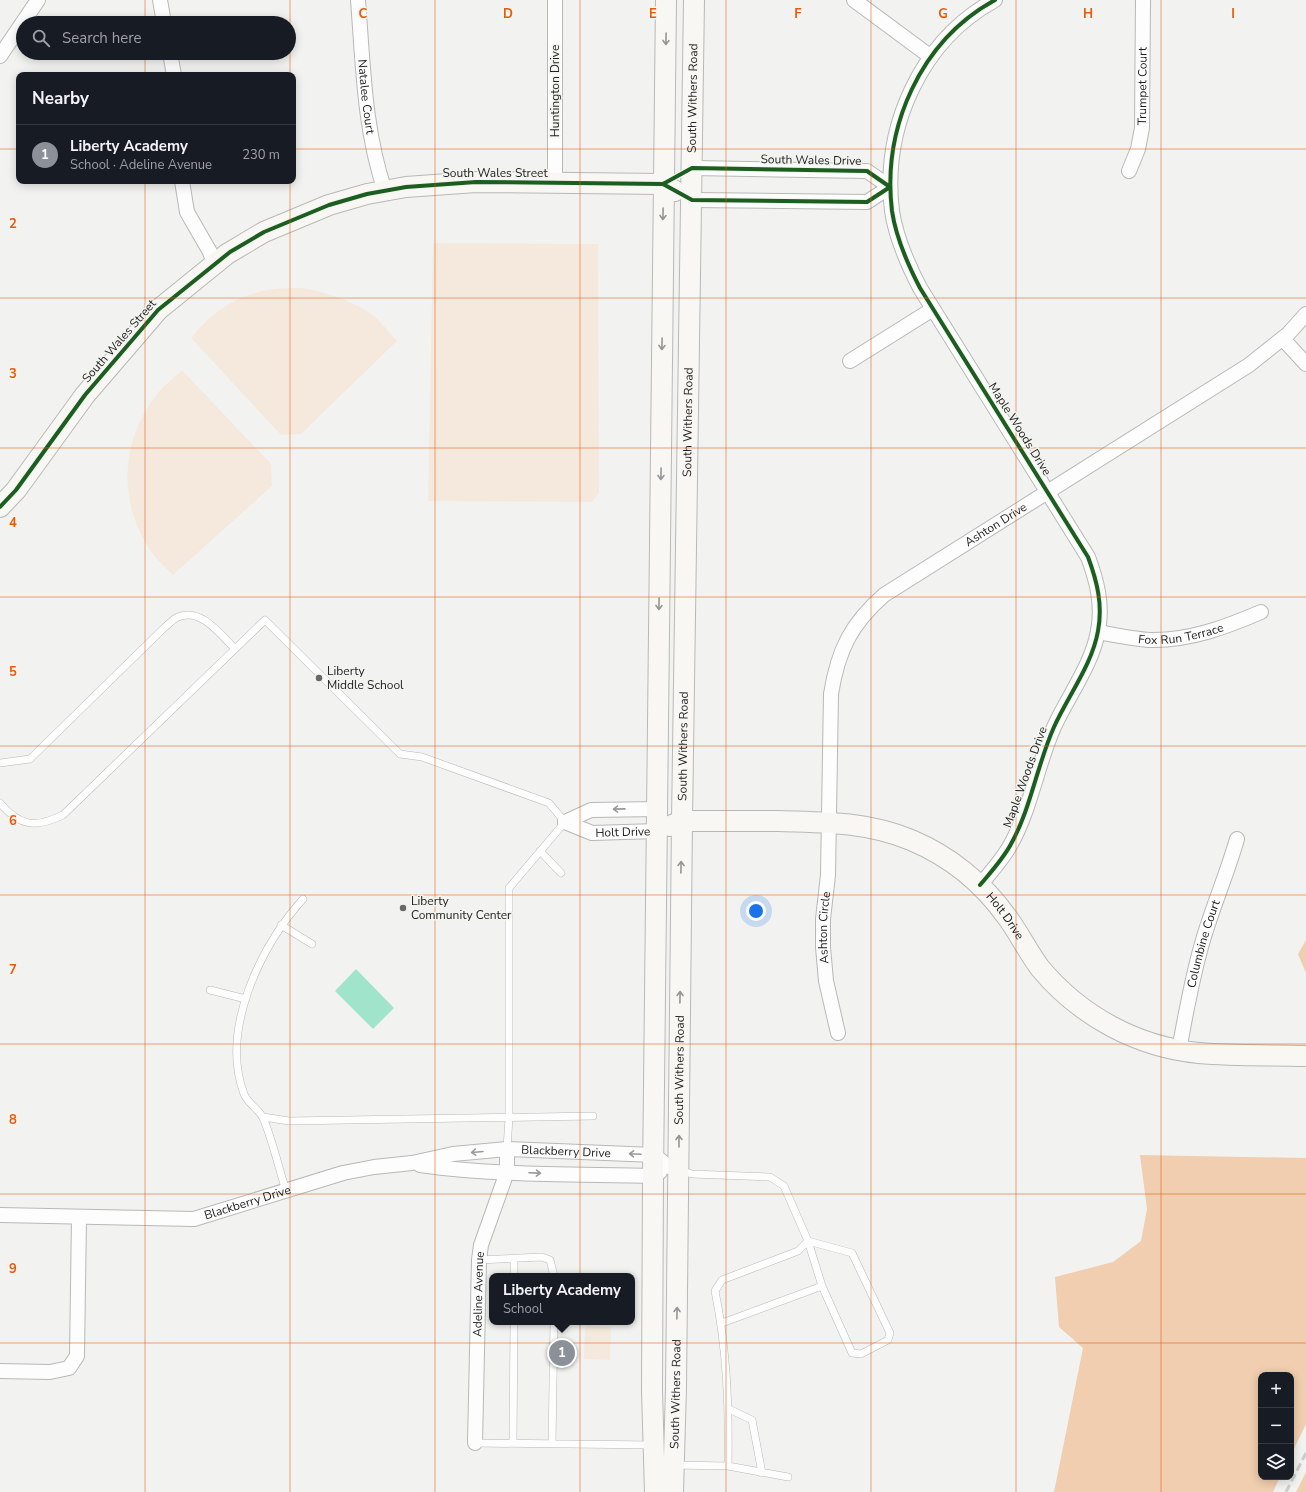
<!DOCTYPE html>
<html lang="en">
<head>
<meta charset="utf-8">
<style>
  body { margin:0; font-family:"Nunito Sans",sans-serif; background:#242831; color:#f1f3f6 }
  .controls { position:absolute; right:12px; bottom:12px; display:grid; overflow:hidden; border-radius:8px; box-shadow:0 2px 10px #0003 }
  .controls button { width:36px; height:36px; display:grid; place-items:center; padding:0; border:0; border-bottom:1px solid #363941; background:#171b24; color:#f1f3f6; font:20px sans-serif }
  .you { position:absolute; left:756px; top:911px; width:14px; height:14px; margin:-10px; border:3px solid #fff; border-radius:50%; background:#1a73e8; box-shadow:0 0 0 6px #1a73e833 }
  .badge { display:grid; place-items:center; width:26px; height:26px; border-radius:50%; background:#8c9099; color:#fff; font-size:13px; font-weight:700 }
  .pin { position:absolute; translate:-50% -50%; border:2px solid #fff; box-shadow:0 1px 4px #0006 }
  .popup { position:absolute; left:489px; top:1273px; width:146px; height:52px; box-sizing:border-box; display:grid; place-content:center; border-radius:8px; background:#171b24; filter:drop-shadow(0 1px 3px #0005); font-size:13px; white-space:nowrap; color:#9ea1a6 }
  .popup b { font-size:15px; color:#f1f3f6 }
  .popup::after { content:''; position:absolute; left:50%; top:100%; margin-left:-8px; border:8px solid transparent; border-top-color:#171b24 }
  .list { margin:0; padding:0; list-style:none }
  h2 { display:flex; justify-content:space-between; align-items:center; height:52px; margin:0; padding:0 16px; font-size:17px }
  h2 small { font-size:13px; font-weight:400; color:#9ea1a6 }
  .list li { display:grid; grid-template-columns:26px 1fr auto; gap:12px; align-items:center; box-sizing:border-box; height:60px; padding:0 16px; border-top:1px solid #363941 }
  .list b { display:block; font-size:15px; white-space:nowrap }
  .list p { margin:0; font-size:13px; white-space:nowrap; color:#9ea1a6 }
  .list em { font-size:13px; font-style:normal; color:#9ea1a6 }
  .icon { flex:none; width:22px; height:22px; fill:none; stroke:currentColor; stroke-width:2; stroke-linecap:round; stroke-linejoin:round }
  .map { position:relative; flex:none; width:1306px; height:1492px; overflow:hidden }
  .search { position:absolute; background:#171b24; box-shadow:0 2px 10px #0003; left:16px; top:16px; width:280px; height:44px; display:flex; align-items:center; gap:10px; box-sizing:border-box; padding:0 14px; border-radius:22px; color:#9ea1a6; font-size:15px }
  .panel { position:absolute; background:#171b24; box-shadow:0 2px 10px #0003; left:16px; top:72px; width:280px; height:112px; border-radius:8px }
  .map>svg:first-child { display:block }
  .green { fill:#f5e9dd }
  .forest { fill:#f0ceaf }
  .water { fill:#a1e4cc }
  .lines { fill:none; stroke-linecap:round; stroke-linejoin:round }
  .lane-casing { stroke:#b8b9b7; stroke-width:8 }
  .street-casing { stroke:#b8b9b7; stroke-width:16 }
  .secondary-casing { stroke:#b8b9b7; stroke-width:22 }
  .lane { stroke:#fdfdfd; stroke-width:7 }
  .street { stroke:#fdfdfd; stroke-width:14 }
  .secondary { stroke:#f8f7f4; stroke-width:20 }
  .rail { stroke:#cdcecc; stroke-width:3; stroke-dasharray:8 4; stroke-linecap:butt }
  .cycleway-casing { stroke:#f3f4ef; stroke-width:6 }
  .cycleway { stroke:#1b5e20; stroke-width:4 }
  .oneway { stroke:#969593 }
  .oneway2 { stroke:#999998 }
  .grid { fill:none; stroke:#e8590c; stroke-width:1; stroke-opacity:0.55 }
  .poi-dot { fill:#686966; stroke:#f3f4ef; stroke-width:1.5 }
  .labels { text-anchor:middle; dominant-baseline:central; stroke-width:3; stroke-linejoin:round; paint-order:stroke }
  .street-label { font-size:12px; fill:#1e1e1c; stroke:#f3f4ef }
  .poi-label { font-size:12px; fill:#1e1e1c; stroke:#f3f4ef; text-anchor:start }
  .grid-label { font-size:13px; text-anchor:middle; font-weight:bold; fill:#e8590c; stroke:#f3f4ef; stroke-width:3; stroke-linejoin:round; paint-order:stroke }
</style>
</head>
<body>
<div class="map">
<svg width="1306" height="1492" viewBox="0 0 1306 1492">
  <rect width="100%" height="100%" fill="#f2f3f0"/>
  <!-- green -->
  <path class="green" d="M433,243l165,1 1,249 -7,9 -164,-1z
    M303,288c26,5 52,13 73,30 8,7 14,16 21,23l-96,93 -20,1 -90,-97c20,-26 48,-44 81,-49 10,-1 21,-1 31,-1z
    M182,370l89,94 1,22 -99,89c-7,-7 -15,-14 -21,-22 -35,-51 -32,-112 5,-159 7,-9 17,-16 25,-24z
    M585,1326l26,1 -1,33 -26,-1z"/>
  <!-- forest -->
  <path class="forest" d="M1306,940v33l-8,-19z
    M1140,1155l166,3v266l-15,31v-80h-30v102h19l-7,15h-219l29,-144 -24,-21 -4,-50 58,-15 28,-21 6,-32z
    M1306,1472v20h-10z"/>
  <!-- water -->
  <path class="water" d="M356,969l38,39 -21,21 -38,-38z"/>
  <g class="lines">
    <defs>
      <path id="lane" d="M0,763l30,-4 135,-132c4,-3 8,-8 13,-10 23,-10 43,18 57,32
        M0,803c20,24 36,25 63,12l202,-195 135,134 22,3 127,46 16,19 -56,66v229l-2,32
        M540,851l21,22
        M281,925l31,19
        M210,990l36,9
        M263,1117l26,4 304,-5
        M286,1191c-7,-22 -14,-53 -23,-73 -4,-9 -15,-14 -19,-24 -24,-64 16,-147 59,-195
        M808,1241l14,45
        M479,1260l63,-3 8,3 4,16
        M514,1276v-18
        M722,1323l100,-37 30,67 9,1 27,-14 2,-7 -38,-80 -44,-12
        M729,1409l23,11 10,53
        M475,1443l178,2
        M513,1443l1,-121
        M552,1444l2,-122
        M674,1465l54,1c1,-60 -1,-116 -13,-175l7,-11 76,-29 10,-10 -24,-55 -14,-9 -78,-3 -12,-4
        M728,1466l60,11"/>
      <g id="street">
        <path d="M160,0l4,23"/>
        <path id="s1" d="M358,0c5,63 6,130 27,191"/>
        <path d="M555,0v182"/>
        <path d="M854,0l77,57"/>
        <path d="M170,53l4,22"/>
        <path d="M0,56l38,-56"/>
        <path id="s2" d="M1129,171l9,-22 4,-21 1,-128"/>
        <path d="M182,181l5,31 23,40 4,12"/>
        <path d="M692,200l175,2 23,-15 -23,-16 -175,-3"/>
        <path d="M1283,339l23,25"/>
        <path d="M850,361l83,-52"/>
        <path id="s3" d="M1098,632c17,3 35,7 52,8 39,1 76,-13 111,-28"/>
        <path d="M565,822l26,-12 67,-1"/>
        <path id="s4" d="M565,822l27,11 65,-2"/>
        <path d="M980,885c11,-13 23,-26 31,-41 20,-36 26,-79 43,-117 14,-31 38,-62 44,-96 5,-26 -1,-50 -10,-74l-168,-269c-13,-25 -24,-50 -28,-77 -10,-83 28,-170 103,-211"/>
        <path id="s5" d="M838,1033l-12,-52 -3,-34v-28l5,-44 3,-181c7,-44 20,-70 53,-99l365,-230 39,-31 18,-20"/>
        <path id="s6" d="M1179,1050c7,-37 13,-73 24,-110 10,-34 24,-66 34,-101"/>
        <path d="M420,1165c77,11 156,9 233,11l7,-4"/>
        <path id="s7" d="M0,1215l194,4 149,-46 31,-6 38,-4 41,-9 54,-5 147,6 15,12 9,2"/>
        <path d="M0,1371l50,1 19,-4 8,-12 2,-139"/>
        <path id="s8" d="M475,1443l4,-183 2,-15 26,-73v-23"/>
      </g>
      <g id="secondary">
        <path d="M0,507l16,-17 69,-95 73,-85 69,-56 37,-22 65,-27 38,-11 39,-7 70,-5 187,2 12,7"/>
        <path id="s9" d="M670,826l12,-5c32,0 64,0 96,0 46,1 90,1 133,19 38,16 72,43 96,77 12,16 21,35 33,51 40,48 97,79 159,85 35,3 72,2 107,3"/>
        <path d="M655,1492l-3,-101 1,-215 13,-1176"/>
        <path id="s10" d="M673,1492l3,-104 6,-567 12,-821"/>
      </g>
    </defs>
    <!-- lane casing -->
    <use href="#lane" class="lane-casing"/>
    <!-- street casing -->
    <use href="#street" class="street-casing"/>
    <!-- secondary casing -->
    <use href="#secondary" class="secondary-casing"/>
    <!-- lane -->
    <use href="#lane" class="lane"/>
    <!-- street -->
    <use href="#street" class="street"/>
    <!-- secondary -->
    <use href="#secondary" class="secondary"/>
    <!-- rail -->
    <path class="rail" d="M1286,1492l20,-39"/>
    <defs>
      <path id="cycleway" d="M0,507l16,-17 69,-95 73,-85 72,-58 34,-20 65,-27 38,-11 39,-7 70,-5 187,2 29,16 175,2 23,-15 -23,-16 -175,-3 -29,16
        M980,885c11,-13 23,-26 31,-41 20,-36 26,-79 43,-117 14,-31 38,-62 44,-96 5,-26 -1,-50 -10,-74l-168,-269c-13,-25 -24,-50 -28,-77 -10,-83 28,-170 103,-211"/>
    </defs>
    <!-- cycleway casing -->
    <use href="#cycleway" class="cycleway-casing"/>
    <!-- cycleway -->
    <use href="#cycleway" class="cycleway"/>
  </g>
  <!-- one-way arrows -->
  <defs><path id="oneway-shaft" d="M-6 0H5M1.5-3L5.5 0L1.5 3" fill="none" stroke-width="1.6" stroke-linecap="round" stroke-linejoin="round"/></defs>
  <g class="oneway">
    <use href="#oneway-shaft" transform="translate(666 39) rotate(91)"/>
    <use href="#oneway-shaft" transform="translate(663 214) rotate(91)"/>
    <use href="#oneway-shaft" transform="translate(662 344) rotate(91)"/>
    <use href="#oneway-shaft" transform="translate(661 474) rotate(91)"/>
    <use href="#oneway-shaft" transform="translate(659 604) rotate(91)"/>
    <use href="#oneway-shaft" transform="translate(681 867) rotate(-89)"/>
    <use href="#oneway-shaft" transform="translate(680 997) rotate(-89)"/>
    <use href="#oneway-shaft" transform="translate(679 1141) rotate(-90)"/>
    <use href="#oneway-shaft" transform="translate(677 1313) rotate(-89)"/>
  </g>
  <g class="oneway2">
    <use href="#oneway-shaft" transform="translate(619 809) rotate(179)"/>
    <use href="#oneway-shaft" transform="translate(477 1152) rotate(175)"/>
    <use href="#oneway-shaft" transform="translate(635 1154) rotate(-177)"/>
    <use href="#oneway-shaft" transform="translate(535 1173) rotate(2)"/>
  </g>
  <!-- grid -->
  <path class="grid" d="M145,0v23M290,0v75M435,0v1492M580,0v1492M726,0v1492M871,0v1492M1016,0v1492M1161,0v1492M145,53v22M0,149h19M293,149h1013M145,181v1311M290,181v1311M0,298h1306M0,448h1306M0,597h1306M0,746h1306M0,895h1306M0,1044h1306M0,1194h1306M0,1343h1306"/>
  <!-- markers -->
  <g class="poi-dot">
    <circle cx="319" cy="678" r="4"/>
    <circle cx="403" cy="908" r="4"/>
  </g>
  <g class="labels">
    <!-- street labels -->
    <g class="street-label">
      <text stroke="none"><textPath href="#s2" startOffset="87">Trumpet Court</textPath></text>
      <text transform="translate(555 91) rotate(-90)">Huntington Drive</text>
      <text stroke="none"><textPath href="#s1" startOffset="97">Natalee Court</textPath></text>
      <text stroke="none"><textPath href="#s10" startOffset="1394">South Withers Road</textPath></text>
      <text transform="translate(811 160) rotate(1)">South Wales Drive</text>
      <text x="495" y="173">South Wales Street</text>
      <text transform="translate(119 341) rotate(-49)">South Wales Street</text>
      <text stroke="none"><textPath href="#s10" startOffset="1070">South Withers Road</textPath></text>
      <text transform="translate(1020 429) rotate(58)">Maple Woods Drive</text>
      <text stroke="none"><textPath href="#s5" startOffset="588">Ashton Drive</textPath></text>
      <text stroke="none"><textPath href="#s3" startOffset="84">Fox Run Terrace</textPath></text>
      <text stroke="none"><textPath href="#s10" startOffset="746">South Withers Road</textPath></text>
      <text transform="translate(1025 777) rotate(-70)">Maple Woods Drive</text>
      <text stroke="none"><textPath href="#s4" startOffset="60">Holt Drive</textPath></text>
      <text stroke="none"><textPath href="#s9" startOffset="367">Holt Drive</textPath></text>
      <text stroke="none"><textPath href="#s5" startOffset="107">Ashton Circle</textPath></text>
      <text stroke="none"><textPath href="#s6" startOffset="109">Columbine Court</textPath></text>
      <text stroke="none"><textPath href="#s10" startOffset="422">South Withers Road</textPath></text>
      <text stroke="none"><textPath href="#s7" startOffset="575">Blackberry Drive</textPath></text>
      <text stroke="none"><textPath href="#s7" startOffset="250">Blackberry Drive</textPath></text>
      <text stroke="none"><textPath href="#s8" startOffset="149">Adeline Avenue</textPath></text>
      <text stroke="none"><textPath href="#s10" startOffset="98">South Withers Road</textPath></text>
    </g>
    <!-- poi labels -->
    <g class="poi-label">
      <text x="327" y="671">Liberty<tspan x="327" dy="14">Middle School</tspan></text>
      <text x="411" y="901">Liberty<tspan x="411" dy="14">Community Center</tspan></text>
    </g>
  </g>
  <g class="grid-label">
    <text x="363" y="18">C</text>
    <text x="508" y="18">D</text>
    <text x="653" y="18">E</text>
    <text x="798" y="18">F</text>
    <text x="943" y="18">G</text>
    <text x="1088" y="18">H</text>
    <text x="1233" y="18">I</text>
    <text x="13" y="228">2</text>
    <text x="13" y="378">3</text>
    <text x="13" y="527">4</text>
    <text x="13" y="676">5</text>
    <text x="13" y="825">6</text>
    <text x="13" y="974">7</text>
    <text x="13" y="1124">8</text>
    <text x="13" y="1273">9</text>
  </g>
</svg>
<div class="controls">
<button>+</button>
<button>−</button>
<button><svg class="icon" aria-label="layers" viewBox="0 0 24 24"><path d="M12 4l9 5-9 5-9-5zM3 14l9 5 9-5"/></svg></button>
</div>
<div class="you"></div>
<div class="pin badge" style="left:562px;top:1353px">1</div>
<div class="popup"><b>Liberty Academy</b>School</div>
<div class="search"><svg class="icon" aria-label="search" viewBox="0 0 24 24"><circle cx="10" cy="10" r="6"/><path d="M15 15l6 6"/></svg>Search here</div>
<section class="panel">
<h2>Nearby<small></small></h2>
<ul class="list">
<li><span class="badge">1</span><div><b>Liberty Academy</b><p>School · Adeline Avenue</p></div><em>230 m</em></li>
</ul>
</section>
</div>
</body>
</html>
